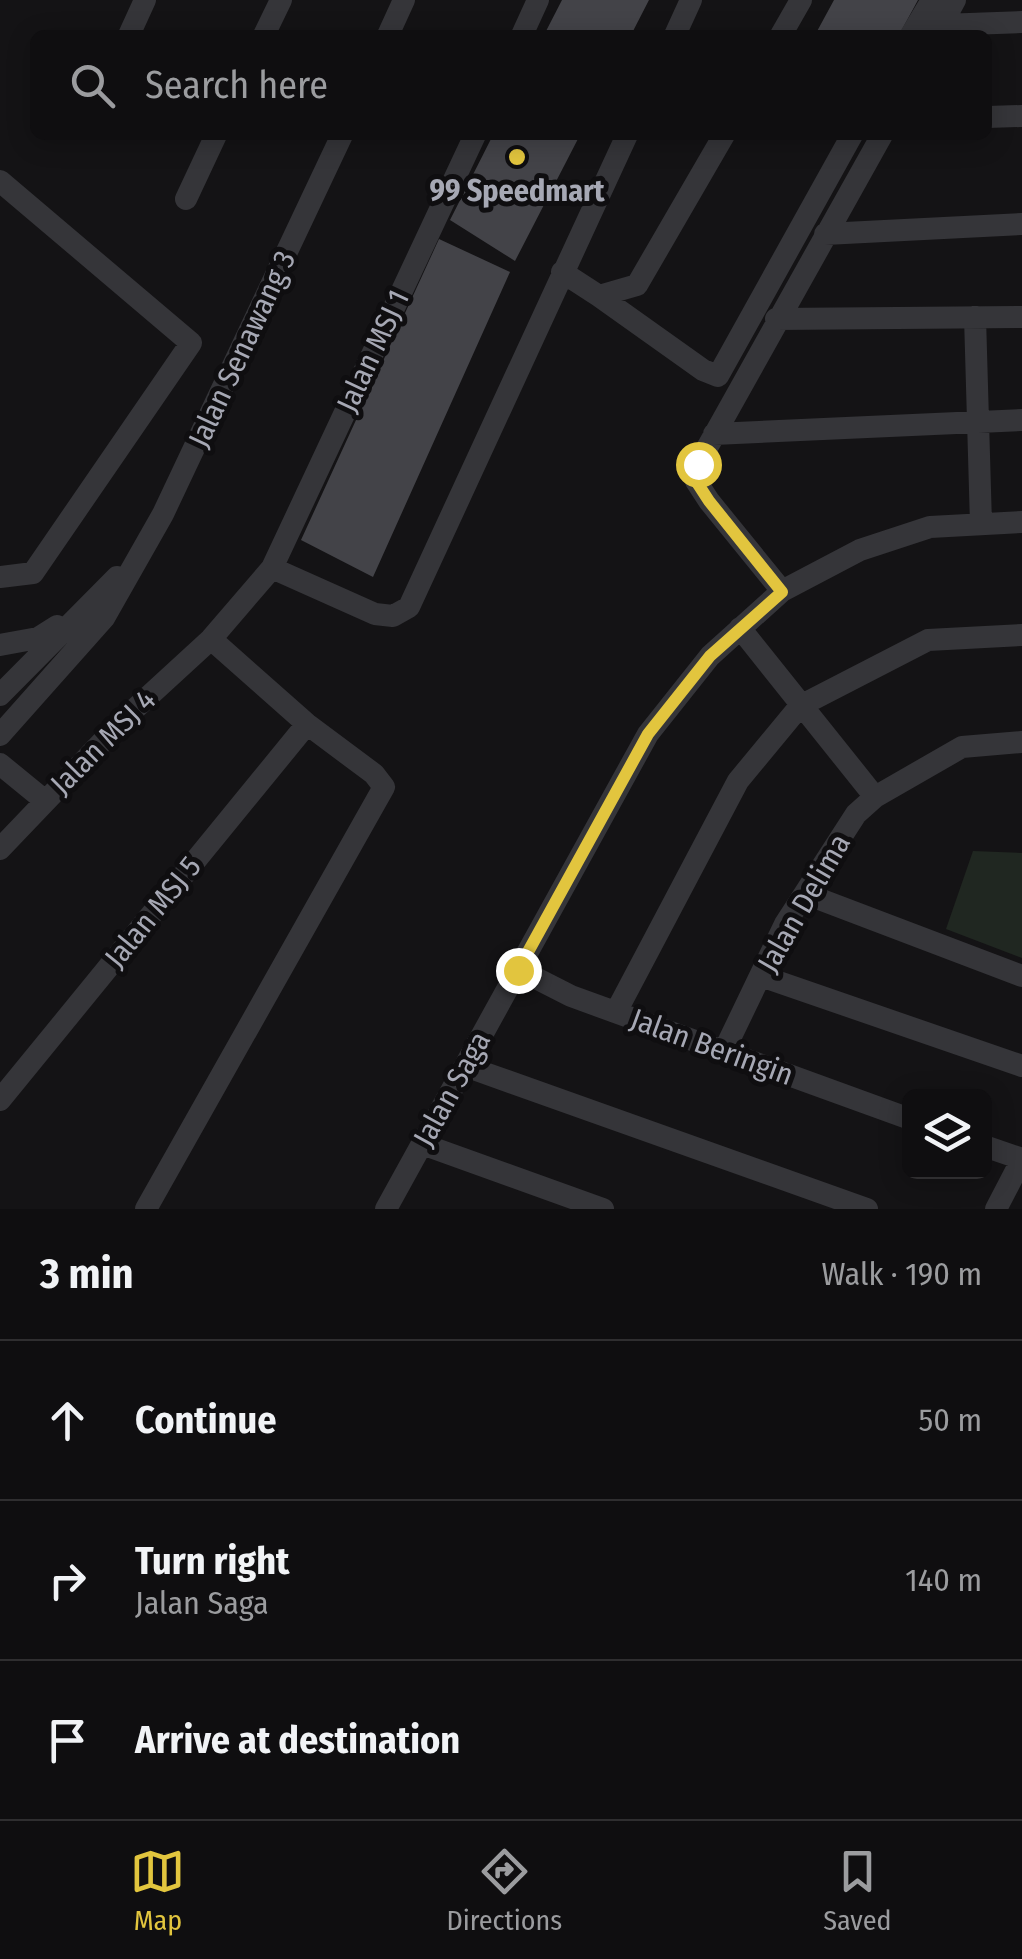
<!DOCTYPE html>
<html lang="en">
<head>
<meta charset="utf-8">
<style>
  body { margin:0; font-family:"Fira Sans Condensed",sans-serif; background:#181719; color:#f1f3f6 }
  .controls { position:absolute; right:30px; bottom:30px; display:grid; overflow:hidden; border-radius:15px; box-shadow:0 5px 25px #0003 }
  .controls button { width:90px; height:90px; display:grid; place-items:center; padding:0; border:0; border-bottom:2px solid #2f2e30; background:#0f0e10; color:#f1f3f6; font:50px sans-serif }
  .stop { position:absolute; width:30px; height:30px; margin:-22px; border:8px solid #e2c53e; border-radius:50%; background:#fff }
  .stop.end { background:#e2c53e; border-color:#fff; box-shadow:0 2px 10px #0008 }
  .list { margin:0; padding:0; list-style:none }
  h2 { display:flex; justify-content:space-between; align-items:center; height:130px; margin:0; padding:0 40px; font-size:42px }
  h2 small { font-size:32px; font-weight:400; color:#9b9c9f }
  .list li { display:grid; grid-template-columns:65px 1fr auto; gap:30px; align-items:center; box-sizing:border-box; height:160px; padding:0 40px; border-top:2px solid #2f2e30 }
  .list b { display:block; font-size:38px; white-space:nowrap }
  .list p { margin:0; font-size:32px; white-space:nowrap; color:#9b9c9f }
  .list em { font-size:32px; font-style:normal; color:#9b9c9f }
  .icon { flex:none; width:55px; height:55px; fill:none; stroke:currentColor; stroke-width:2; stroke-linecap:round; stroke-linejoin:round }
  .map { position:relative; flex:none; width:1022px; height:1209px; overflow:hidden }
  .search { position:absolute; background:#0f0e10; box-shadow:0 5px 25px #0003; left:30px; right:30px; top:30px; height:110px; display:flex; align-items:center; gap:25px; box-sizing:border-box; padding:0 35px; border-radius:15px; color:#9b9c9f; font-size:38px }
  .sheet { height:610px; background:#0f0e10 }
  nav { display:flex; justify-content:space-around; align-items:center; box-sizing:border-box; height:140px; border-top:2px solid #2f2e30; background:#0f0e10; font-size:28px; color:#9b9c9f }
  nav a { display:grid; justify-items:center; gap:5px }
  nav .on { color:#e2c53e }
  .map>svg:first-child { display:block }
  .green { fill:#202721 }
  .building { fill:#434348 }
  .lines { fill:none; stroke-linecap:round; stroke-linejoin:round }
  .minor { stroke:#353539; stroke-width:22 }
  .route { stroke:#e2c53e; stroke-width:12 }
  .poi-dot { fill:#e2c53e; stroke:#0f0e10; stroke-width:4 }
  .labels { text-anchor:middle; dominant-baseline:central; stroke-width:10; stroke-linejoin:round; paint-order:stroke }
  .poi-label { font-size:30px; font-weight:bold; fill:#a6a8b4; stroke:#0f0e10 }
  .street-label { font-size:30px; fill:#a6a8b4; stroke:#0f0e10 }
</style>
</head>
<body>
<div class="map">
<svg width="1022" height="1209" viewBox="0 0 1022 1209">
  <rect width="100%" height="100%" fill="#141315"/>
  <!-- green -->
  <path class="green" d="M973,851l49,2v105l-76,-29z"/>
  <!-- building -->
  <path class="building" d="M562,0h87l-18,35h-87z
    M834,0h84l-19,35h-84z
    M493,135h87l-65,126 -65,-41z
    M439,239l71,33 -137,305 -72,-37z"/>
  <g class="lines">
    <!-- minor -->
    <path class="minor" d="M941,25l81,-3
      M129,35l16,-35
      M264,35l17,-35
      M388,35l16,-35
      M522,35l16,-35
      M675,35l16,-35
      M781,35l20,-35
      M911,35l21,-35
      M936,35l19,-35
      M987,117l35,-1
      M0,181l191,162 -158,230 -33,4
      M186,199l30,-64
      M825,234l197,-10
      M562,272l37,24 38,-11 87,-150
      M599,296l104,74 15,6 134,-241
      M975,317l6,207
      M776,319l246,-2
      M714,434l308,-14
      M272,568l103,46 18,2 16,-9 218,-472
      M782,591l-73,-90 -13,-20 2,-17 184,-329
      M740,628l135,169
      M0,645l38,-7 19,-12
      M0,695l117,-118
      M0,735l104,-117 59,-104 179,-379
      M0,764l44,36
      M0,849l126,-132 85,-78 61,-71 203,-433
      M806,894l216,82
      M518,969l53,27 339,123
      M761,976l261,90
      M616,1012l122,-231 62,-75 128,-66 94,-5
      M724,1051l61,-127 71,-110 19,-17 87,-50 60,-5
      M465,1066l402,143
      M0,1100l307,-376
      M422,1144l181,65
      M984,1146l38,13
      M146,1209l238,-422 -10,-13 -67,-50 -96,-85
      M386,1209l262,-475 62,-78 72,-65 78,-41 70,-23 92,-5
      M996,1209l26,-50"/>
  </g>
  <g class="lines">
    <!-- route -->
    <path class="route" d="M518,970l130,-236 62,-78 72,-64 -73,-91 -13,-20 2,-17"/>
  </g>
  <!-- markers -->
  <circle class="poi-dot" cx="517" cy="157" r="10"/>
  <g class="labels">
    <!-- poi labels -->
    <g class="poi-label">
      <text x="517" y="191">99 Speedmart</text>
    </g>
    <!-- street labels -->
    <g class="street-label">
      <text transform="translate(242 349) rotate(-65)">Jalan Senawang 3</text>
      <text transform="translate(373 351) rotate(-65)">Jalan MSJ 1</text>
      <text transform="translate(103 742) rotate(-45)">Jalan MSJ 4</text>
      <text transform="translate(804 903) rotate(-60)">Jalan Delima</text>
      <text transform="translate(153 912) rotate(-51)">Jalan MSJ 5</text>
      <text transform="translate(712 1047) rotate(20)">Jalan Beringin</text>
      <text transform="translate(452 1089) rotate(-61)">Jalan Saga</text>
    </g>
  </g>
</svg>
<div class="controls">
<button><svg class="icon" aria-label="layers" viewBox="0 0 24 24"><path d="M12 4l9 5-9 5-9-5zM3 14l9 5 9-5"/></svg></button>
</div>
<div class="stop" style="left:698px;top:464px"></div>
<div class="stop end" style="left:518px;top:970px"></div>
<div class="search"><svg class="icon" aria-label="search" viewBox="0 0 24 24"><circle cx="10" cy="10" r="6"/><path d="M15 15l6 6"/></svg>Search here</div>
</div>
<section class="sheet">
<h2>3 min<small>Walk · 190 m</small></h2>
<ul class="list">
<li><svg class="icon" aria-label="ahead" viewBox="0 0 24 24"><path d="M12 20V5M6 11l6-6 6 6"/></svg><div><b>Continue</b></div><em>50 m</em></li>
<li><svg class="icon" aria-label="right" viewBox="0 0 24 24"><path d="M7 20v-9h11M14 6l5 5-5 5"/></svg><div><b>Turn right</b><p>Jalan Saga</p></div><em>140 m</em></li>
<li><svg class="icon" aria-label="arrive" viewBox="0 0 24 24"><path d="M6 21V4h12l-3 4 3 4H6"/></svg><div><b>Arrive at destination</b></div></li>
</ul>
</section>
<nav>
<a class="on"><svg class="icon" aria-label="map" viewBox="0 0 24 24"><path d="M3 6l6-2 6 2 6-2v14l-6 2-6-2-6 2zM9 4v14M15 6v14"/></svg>Map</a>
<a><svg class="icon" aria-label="directions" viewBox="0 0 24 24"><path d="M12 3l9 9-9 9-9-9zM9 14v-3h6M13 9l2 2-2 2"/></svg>Directions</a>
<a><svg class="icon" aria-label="saved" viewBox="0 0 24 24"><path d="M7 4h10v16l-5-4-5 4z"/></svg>Saved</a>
</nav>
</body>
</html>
